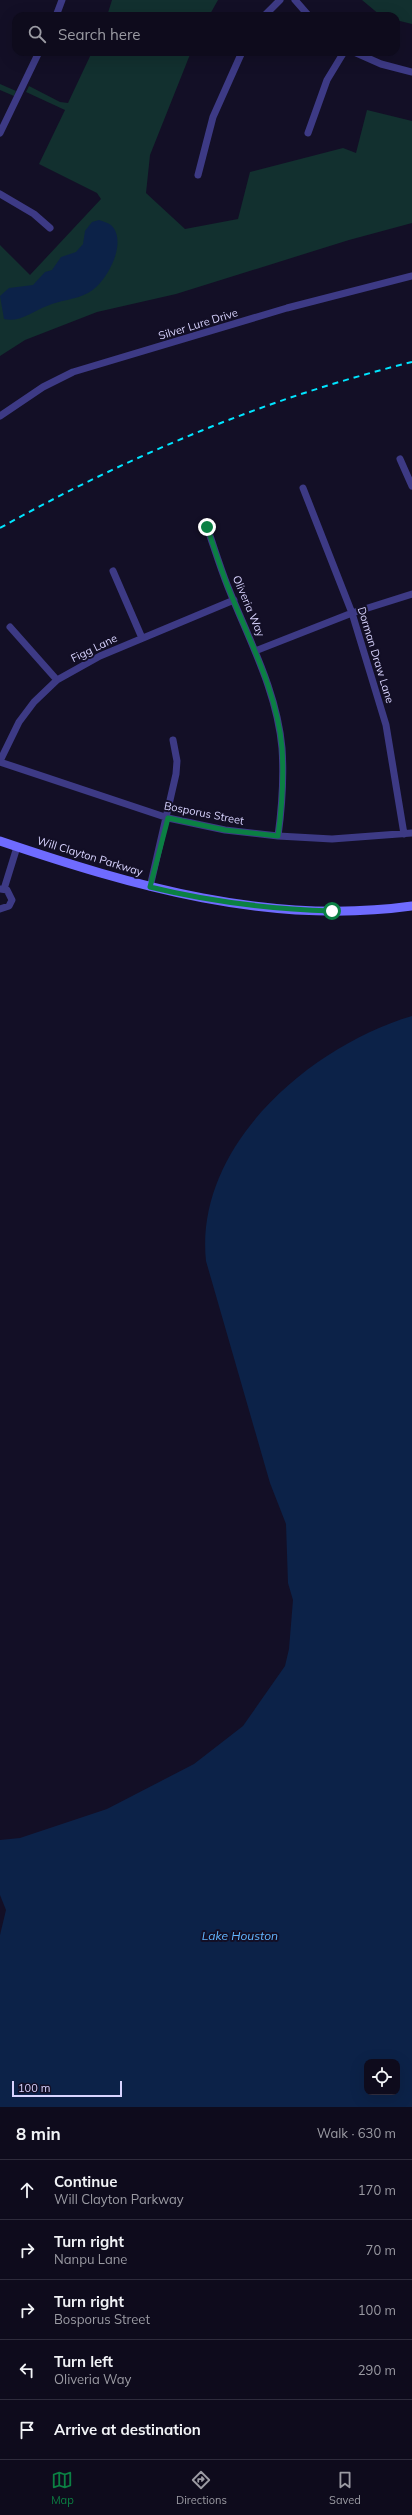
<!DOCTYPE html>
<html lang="en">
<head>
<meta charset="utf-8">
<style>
  body { margin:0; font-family:Mulish,sans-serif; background:#171425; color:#f1f3f6 }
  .controls { position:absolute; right:12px; bottom:12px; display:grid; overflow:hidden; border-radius:8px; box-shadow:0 4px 16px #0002 }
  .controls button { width:36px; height:36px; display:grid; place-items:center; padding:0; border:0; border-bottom:1px solid #2e2b3b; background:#0e0b1c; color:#f1f3f6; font:20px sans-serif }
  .scale { position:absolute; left:12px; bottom:10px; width:110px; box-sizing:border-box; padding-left:4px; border:2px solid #d9d4ff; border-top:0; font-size:11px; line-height:14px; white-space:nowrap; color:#d9d4ff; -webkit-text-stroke:3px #130f26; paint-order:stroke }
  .stop { position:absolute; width:12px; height:12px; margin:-9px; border:3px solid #0b8043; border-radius:50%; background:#fff }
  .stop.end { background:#0b8043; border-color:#fff; box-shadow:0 1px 4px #0008 }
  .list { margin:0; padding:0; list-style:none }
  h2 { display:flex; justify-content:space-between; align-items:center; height:52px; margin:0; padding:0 16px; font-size:17px }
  h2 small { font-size:13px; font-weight:400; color:#9b9ba3 }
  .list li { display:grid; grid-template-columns:26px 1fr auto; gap:12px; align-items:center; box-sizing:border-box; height:60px; padding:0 16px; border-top:1px solid #2e2b3b }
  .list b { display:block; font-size:15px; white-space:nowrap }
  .list p { margin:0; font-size:13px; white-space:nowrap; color:#9b9ba3 }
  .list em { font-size:13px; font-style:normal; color:#9b9ba3 }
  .icon { flex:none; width:22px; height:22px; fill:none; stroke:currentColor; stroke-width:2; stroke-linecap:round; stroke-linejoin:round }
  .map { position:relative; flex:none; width:412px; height:2107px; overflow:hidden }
  .search { position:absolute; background:#0e0b1c; box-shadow:0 4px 16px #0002; left:12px; right:12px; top:12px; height:44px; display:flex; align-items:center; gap:10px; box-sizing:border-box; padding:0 14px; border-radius:12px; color:#9b9ba3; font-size:15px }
  .sheet { height:352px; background:#0e0b1c }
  nav { display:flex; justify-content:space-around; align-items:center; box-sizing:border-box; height:56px; border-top:1px solid #2e2b3b; background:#0e0b1c; font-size:11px; color:#9b9ba3 }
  nav a { display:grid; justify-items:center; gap:2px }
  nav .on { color:#0b8043 }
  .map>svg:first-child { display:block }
  .green { fill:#12302f }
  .water { fill:#0c2248; fill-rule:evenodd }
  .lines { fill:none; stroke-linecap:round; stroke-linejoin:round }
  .street { stroke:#3d3a85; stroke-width:7 }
  .secondary { stroke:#6f6bff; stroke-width:9 }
  .rail { stroke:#00e5ff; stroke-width:2; stroke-dasharray:6 5; stroke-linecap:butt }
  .route { stroke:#0b8043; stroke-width:5 }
  .labels { text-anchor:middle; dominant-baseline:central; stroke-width:4; stroke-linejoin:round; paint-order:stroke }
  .street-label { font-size:11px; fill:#d9d4ff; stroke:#130f26 }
  .water-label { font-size:12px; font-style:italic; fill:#62b6ff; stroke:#130f26 }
</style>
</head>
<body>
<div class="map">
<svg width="412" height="2107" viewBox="0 0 412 2107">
  <rect width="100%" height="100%" fill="#130f26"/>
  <!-- green -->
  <path class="green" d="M112,0h106l-9,16h-102z
    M362,0h50v24l-16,-4v-4l-16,-1z
    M92,52h99l-41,103 -4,38 39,36 53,-10 12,-47 93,-24 13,5 11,-43 45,11v102l-63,17 -173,54 -79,18 -72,28 -25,16v-111l30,30 71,-76 -4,-6 -58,-29 26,-54 -39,-18 3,-6 31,16 8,1z
    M0,84l16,7 -2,5 -14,-6z"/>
  <!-- water -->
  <path class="water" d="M99,220c4,1 9,3 12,5 18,17 -5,59 -23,68 -13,7 -28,7 -41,13 -14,5 -27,17 -43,13l-4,-23 9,-8 24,-3 12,-13 7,-2 9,-13 15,-5 7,-8 2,-13 7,-9z
    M412,1016v1091h-412v-172l6,-25 -6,-15v-55l20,-2 87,-29 87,-45 49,-38 42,-60 4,-17 4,-49 -5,-17 -2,-59 -16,-41 -64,-222c-12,-116 105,-215 206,-245zM367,2062h30v30h-30z"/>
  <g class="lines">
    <!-- street -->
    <path class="street" d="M295,0l14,16
      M56,16l6,-16
      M264,16l16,-16
      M354,52l27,12 31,8
      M0,133l39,-81
      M308,133l19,-53 17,-28
      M198,175l15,-58 29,-65
      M0,194l34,20 16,14
      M0,416l43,-29 30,-15 214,-64 125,-32
      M400,459l12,27
      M303,488l49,125 34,112 18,109
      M207,527c7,20 13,40 21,60 21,53 49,104 54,161 2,30 0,59 -4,88
      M113,571l29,67
      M10,627l47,53
      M255,651l97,-38 60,-19
      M0,761l19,-39 15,-20 23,-22 43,-24 134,-56
      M0,762l168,56 57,12 53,6 54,3 80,-6
      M150,887l26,-113 1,-13 -4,-21
      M0,889l7,1 5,10 -3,6 -9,3
      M4,889l13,-42"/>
    <!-- secondary -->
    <path class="secondary" d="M0,841c133,45 270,85 412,65"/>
    <!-- rail -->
    <path class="rail" d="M0,528c130,-73 267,-130 412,-166"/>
  </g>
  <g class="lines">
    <!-- route -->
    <path class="route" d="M207,527c7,20 13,40 21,60 21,53 49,104 54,161 2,30 0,59 -4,88l-53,-6 -57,-12 -18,69c61,15 120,22 182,24"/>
  </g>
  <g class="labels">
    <!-- street labels -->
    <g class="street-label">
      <text transform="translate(198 324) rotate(-17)">Silver Lure Drive</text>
      <text transform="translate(249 606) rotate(67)">Oliveria Way</text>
      <text transform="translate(94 648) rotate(-26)">Figg Lane</text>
      <text transform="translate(376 655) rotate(73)">Dorman Draw Lane</text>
      <text transform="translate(204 813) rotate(11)">Bosporus Street</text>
      <text transform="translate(90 856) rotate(17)">Will Clayton Parkway</text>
    </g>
    <!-- water labels -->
    <g class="water-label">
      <text x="240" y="1935">Lake Houston</text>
    </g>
  </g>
</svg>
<div class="controls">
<button><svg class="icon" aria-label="locate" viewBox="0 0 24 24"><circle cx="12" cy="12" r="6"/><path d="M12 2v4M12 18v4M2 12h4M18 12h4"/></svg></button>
</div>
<div class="scale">100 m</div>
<div class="stop" style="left:332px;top:911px"></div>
<div class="stop end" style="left:207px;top:527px"></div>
<div class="search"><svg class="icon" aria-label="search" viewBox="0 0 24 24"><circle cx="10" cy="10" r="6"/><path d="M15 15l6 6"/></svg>Search here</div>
</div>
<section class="sheet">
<h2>8 min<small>Walk · 630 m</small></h2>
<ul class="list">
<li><svg class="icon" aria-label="ahead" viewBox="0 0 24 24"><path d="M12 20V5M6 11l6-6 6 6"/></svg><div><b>Continue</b><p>Will Clayton Parkway</p></div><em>170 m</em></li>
<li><svg class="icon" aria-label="right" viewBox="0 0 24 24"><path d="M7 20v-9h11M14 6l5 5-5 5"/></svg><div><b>Turn right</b><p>Nanpu Lane</p></div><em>70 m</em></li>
<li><svg class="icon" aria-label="right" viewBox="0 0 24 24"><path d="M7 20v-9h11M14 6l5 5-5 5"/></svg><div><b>Turn right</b><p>Bosporus Street</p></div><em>100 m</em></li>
<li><svg class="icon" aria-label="left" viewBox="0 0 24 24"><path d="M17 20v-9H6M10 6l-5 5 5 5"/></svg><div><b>Turn left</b><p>Oliveria Way</p></div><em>290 m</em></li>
<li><svg class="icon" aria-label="arrive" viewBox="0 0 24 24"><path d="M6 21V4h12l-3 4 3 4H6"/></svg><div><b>Arrive at destination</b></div></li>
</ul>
</section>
<nav>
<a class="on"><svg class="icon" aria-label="map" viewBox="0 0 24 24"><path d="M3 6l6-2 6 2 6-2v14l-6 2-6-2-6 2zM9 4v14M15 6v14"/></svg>Map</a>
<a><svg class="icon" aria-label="directions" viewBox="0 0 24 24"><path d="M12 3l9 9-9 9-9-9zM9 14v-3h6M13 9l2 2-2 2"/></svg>Directions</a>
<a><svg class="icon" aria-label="saved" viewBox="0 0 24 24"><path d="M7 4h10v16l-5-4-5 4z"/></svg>Saved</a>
</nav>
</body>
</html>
